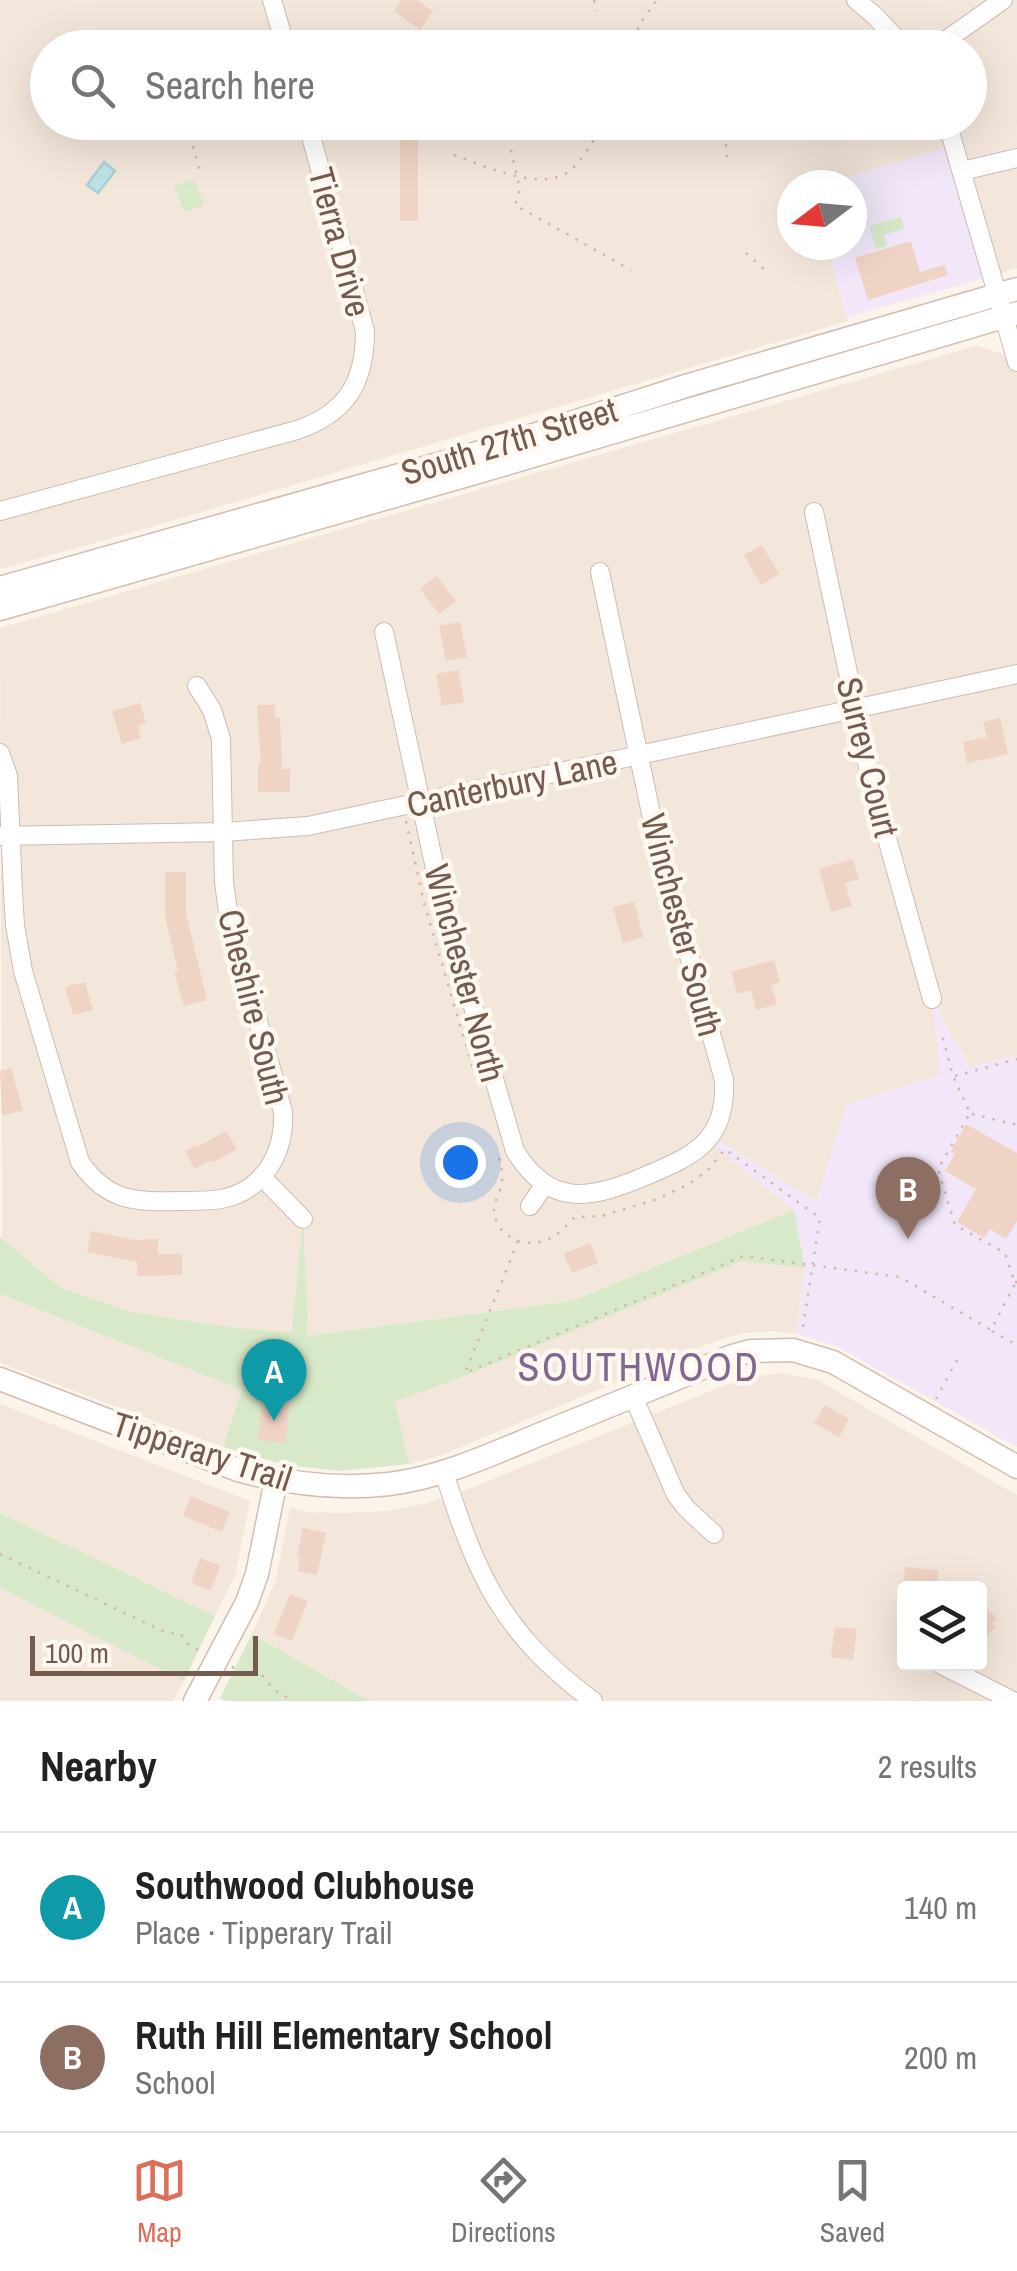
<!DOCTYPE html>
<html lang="en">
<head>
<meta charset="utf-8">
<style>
  body { margin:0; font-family:"Archivo Narrow",sans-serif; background:#f2f2f2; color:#222 }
  .controls { position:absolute; right:30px; bottom:30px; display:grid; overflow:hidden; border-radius:10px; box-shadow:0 10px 40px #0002 }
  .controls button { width:90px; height:90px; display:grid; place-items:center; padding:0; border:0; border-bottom:2px solid #e0e0e0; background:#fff; color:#222; font:50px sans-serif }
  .compass { position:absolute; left:777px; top:170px; width:90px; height:90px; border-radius:50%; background:#fff; box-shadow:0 10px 40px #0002; rotate:254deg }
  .scale { position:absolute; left:30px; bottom:25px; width:228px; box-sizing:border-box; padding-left:10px; border:5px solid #755b4f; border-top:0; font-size:28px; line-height:35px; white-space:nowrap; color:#755b4f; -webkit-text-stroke:8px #fef8f1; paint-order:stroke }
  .you { position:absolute; left:460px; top:1162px; width:35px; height:35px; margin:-25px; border:8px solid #fff; border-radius:50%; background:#1a73e8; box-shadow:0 0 0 15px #1a73e833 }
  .badge { display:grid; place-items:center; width:65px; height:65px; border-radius:50%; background:#dc6f59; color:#fff; font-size:32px; font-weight:700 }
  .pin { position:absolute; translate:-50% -82px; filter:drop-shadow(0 2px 5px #0008) }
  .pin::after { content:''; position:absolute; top:52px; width:35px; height:30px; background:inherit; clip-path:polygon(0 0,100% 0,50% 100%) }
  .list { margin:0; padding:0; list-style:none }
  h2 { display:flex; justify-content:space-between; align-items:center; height:130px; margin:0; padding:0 40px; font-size:42px }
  h2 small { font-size:32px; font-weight:400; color:#767676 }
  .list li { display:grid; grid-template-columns:65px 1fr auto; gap:30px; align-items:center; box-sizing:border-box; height:150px; padding:0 40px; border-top:2px solid #e0e0e0 }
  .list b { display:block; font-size:38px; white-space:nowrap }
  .list p { margin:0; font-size:32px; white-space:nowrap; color:#767676 }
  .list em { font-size:32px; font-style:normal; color:#767676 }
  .icon { flex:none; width:55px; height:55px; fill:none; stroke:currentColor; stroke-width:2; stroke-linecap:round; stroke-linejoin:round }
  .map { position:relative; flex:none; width:1017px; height:1701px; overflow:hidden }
  .search { position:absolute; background:#fff; box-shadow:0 10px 40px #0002; left:30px; right:30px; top:30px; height:110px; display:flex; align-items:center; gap:25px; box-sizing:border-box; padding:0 35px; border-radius:55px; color:#767676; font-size:38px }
  .sheet { height:430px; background:#fff }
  nav { display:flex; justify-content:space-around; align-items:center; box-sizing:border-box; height:140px; border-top:2px solid #e0e0e0; background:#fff; font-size:28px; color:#767676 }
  nav a { display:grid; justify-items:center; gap:5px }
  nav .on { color:#dc6f59 }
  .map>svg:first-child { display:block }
  .residential { fill:#f3e6da; fill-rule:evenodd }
  .education { fill:#f1e7f8 }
  .green { fill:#d8e9ca }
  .water { fill:#c0e1e4; stroke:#a7d1d6; stroke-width:2.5 }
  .building { fill:#efd3c4 }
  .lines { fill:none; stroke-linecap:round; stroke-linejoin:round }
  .street-casing { stroke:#cdbcb1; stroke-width:20 }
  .secondary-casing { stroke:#d2beb1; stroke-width:25 }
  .path { stroke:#d5b6a7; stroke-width:2.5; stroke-dasharray:2.5 8; stroke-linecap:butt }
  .street { stroke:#fff; stroke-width:18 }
  .secondary { stroke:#fff; stroke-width:22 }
  .labels { text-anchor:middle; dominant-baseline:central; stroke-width:9; stroke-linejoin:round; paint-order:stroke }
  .street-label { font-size:35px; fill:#755b4f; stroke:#fef8f1 }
  .quarter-label { font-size:40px; letter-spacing:2.5px; fill:#816791; stroke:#fef8f1 }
</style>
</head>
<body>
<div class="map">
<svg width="1017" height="1701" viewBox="0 0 1017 1701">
  <rect width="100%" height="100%" fill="#fbf4eb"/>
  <!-- residential -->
  <path class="residential" d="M0,0h857l9,8 8,-8h143v268l-25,8 -38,-130 -132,39h-30v60h35l21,76 -728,215 -120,33zM48,48h922v74h-922z
    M976,346l40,12 1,4v693l-47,12 -36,-65 6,73 -93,29 -31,99 -107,-62 85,69 -222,91 -265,35 -4,-106 -10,102 -57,-4 -105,-16 -70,-24 -59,-49 -2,-611z
    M742,1261l63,7 -9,66 -21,-3 -33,2 -37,12 -263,110 -33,9 -14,-62 80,-30z
    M0,1294l242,96 -19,57 -223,-84z
    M782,1373l36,7 199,115v206h-648l-117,-67 24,-54 14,-72 19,4 35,1 44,-2 40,-8 40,-14 275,-111zM904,1588h76v76h-76z
    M0,1404l250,97 -15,75 -20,40 -215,-103z
    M0,1588l184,93 -11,20h-173z"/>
  <!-- education -->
  <path class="education" d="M954,145l38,131 -145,41 -20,-72h25v-60h-30z
    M932,999l38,68 47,-12v392l-181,-101 -40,-12 9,-66 -11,-58 -86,-69 3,-5 105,66 31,-98 93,-29z"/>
  <!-- green -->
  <path class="green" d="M194,179l10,26 -20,7 -10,-26z
    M901,217l3,12 -20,6 3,11 -11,3 -7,-23z
    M794,1210l11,58 -63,-7 -267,111 -80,30 14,62 -68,7 -56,-6 -62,-18 19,-57 -242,-96v-57l61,51 70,24 105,16 56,4 11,-113 5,117 264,-35z
    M0,1513l215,103 -31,65 -184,-93z
    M252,1634l117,67h-143l-6,-3z"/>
  <!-- water -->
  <path class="water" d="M104,162l11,9 -17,22 -11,-8z"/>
  <!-- building -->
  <path class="building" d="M401,0h16l16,11 -13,19 -26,-19z
    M400,140h18v81h-18z
    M911,241l9,31 24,-7 4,10 -80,25 -13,-42z
    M762,545l17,29 -18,11 -17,-30z
    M437,576l19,25 -17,13 -19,-25z
    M460,622l7,35 -21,4 -7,-35z
    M458,670l6,32 -22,4 -6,-32z
    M140,703l6,20 -8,3 3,12 -19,6 -10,-33z
    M257,705h18v13h5l2,51h8v23h-32v-29h3z
    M1000,718l8,36 -41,9 -4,-21 24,-5 -4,-15z
    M853,859l6,20 -14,4 7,23 -21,6 -12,-43z
    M165,872h21v42l21,86 -23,6 -10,-34 4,-1 -13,-55z
    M634,902l9,35 -20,6 -10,-36z
    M774,960l6,22 -9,3 6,19 -21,6 -5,-20 -14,4 -6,-22z
    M85,982l8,28 -20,5 -8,-28z
    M11,1068l12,42 -21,6 -2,-45z
    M966,1124l51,29v68l-11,18 -16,-10 -6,9 -27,-16 19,-33 -31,-18 10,-17 -4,-3z
    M226,1131l11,18 -25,14 -1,-3 -16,9 -10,-18 11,-6 1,2z
    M91,1231l44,9 23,-1v15h24v21l-45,1v-14l-50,-10z
    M590,1243l8,20 -26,10 -8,-19z
    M262,1398l28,3 -5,42 -27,-3z
    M825,1405l24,14 -10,18 -25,-14z
    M191,1496l39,16 -8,20 -39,-16z
    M303,1528l23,5 -9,42 -19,-4 2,-14h-3z
    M200,1558l20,8 -9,25 -20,-8z
    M905,1567l33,3 -1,18h-34z
    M290,1594l18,7 -16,40 -18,-7z
    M980,1600l17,19 -5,4 4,4 -16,15z
    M835,1627l22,2 -4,31 -22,-3z"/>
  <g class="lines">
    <defs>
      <path id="street" d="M272,0l14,48
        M856,0l18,15 31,33
        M935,48l68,-48
        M947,122l70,240
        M962,171l55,-13
        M0,511l297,-81c50,-17 68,-48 68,-99l-58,-209
        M814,512l57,269 61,218
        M384,632l57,264 74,255c35,57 75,48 128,26 50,-21 84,-35 81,-97l-67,-238 -57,-270
        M0,753l8,23 5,116 2,33 8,46 57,191c28,41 57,40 102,39 13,0 27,0 39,-2 43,-8 64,-47 62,-87l-55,-200 -4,-30 -3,-143 -9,-29 -15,-24
        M0,836l223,-4 85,-6 709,-152
        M262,1177l41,42
        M530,1206l15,-22
        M633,1396l43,99 11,14 27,25
        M444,1472c33,105 58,161 149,229
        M940,1664l73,37"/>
      <path id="secondary" d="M0,588l477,-135 212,-68 328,-96
        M0,609l475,-136 542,-160
        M0,1379l238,91c50,14 99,20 151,14 56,-7 107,-32 159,-53 61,-25 122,-50 184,-75l18,-5 43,-1 40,12 184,105
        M195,1701l52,-99 10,-28 19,-94"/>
    </defs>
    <!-- street casing -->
    <use href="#street" class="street-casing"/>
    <!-- secondary casing -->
    <use href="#secondary" class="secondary-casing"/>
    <!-- path -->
    <path class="path" d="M594,0l3,11
      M634,48l-3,-2 9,-23 17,-23
      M790,48l3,-3
      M724,122l6,3 14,-3
      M193,146l7,25
      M511,150l9,39 -5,16 116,65
      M454,155c28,10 86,37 114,17 16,-11 25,-34 38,-50
      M727,157l-2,-21 3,-11
      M746,253l18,16
      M406,821l18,82 49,166
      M955,1076l62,-17
      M972,1114l45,11
      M499,1158c3,11 5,20 1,32 -2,7 -7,14 -6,23 4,26 35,37 57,25 9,-5 16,-13 24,-21l27,-1 55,-17 32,-15 18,-13 18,-22 95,69 -18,115
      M518,1241l-53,132 278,-117 157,21 91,53 24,-46 -10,-31 -50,-28 -17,-56 32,-56 -17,-37 -11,-41
      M1017,1281l-2,3 2,2
      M992,1331l25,14
      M936,1399l21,-39
      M0,1554l167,79h13l9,12 10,5
      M232,1667l15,7 16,2 10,13 20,12"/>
    <!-- street -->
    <use href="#street" class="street"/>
    <!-- secondary -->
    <use href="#secondary" class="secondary"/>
  </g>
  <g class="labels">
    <!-- street labels -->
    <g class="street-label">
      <text transform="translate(340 242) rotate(75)">Tierra Drive</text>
      <text transform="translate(509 441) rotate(-17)">South 27th Street</text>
      <text transform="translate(868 757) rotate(76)">Surrey Court</text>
      <text transform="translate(512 783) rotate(-12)">Canterbury Lane</text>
      <text transform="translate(682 925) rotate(75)">Winchester South</text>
      <text transform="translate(465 973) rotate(75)">Winchester North</text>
      <text transform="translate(254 1007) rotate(76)">Cheshire South</text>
      <text transform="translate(202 1451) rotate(18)">Tipperary Trail</text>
    </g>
    <!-- quarter labels -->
    <g class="quarter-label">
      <text x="639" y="1366">SOUTHWOOD</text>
    </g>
  </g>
</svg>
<div class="controls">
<button><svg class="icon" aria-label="layers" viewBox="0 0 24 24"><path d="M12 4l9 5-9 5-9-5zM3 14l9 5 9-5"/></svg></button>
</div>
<svg class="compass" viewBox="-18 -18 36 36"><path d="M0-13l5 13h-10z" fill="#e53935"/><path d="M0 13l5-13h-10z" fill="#767676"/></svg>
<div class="scale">100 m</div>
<div class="you"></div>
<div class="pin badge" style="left:274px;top:1421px;background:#0f9aa8">A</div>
<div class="pin badge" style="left:908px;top:1239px;background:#8d6e63">B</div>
<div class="search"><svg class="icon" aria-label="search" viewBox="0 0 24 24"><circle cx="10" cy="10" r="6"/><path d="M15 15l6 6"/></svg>Search here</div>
</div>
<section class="sheet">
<h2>Nearby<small>2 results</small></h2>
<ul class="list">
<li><span class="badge" style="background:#0f9aa8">A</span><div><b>Southwood Clubhouse</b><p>Place · Tipperary Trail</p></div><em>140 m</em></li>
<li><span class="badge" style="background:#8d6e63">B</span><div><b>Ruth Hill Elementary School</b><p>School</p></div><em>200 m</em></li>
</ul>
</section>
<nav>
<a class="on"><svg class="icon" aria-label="map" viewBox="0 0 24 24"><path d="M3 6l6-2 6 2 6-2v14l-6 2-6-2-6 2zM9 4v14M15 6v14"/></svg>Map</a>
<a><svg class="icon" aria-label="directions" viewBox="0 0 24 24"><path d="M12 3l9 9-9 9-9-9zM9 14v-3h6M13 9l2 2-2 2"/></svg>Directions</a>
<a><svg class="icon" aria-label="saved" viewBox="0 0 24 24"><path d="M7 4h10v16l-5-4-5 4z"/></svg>Saved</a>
</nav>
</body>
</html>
